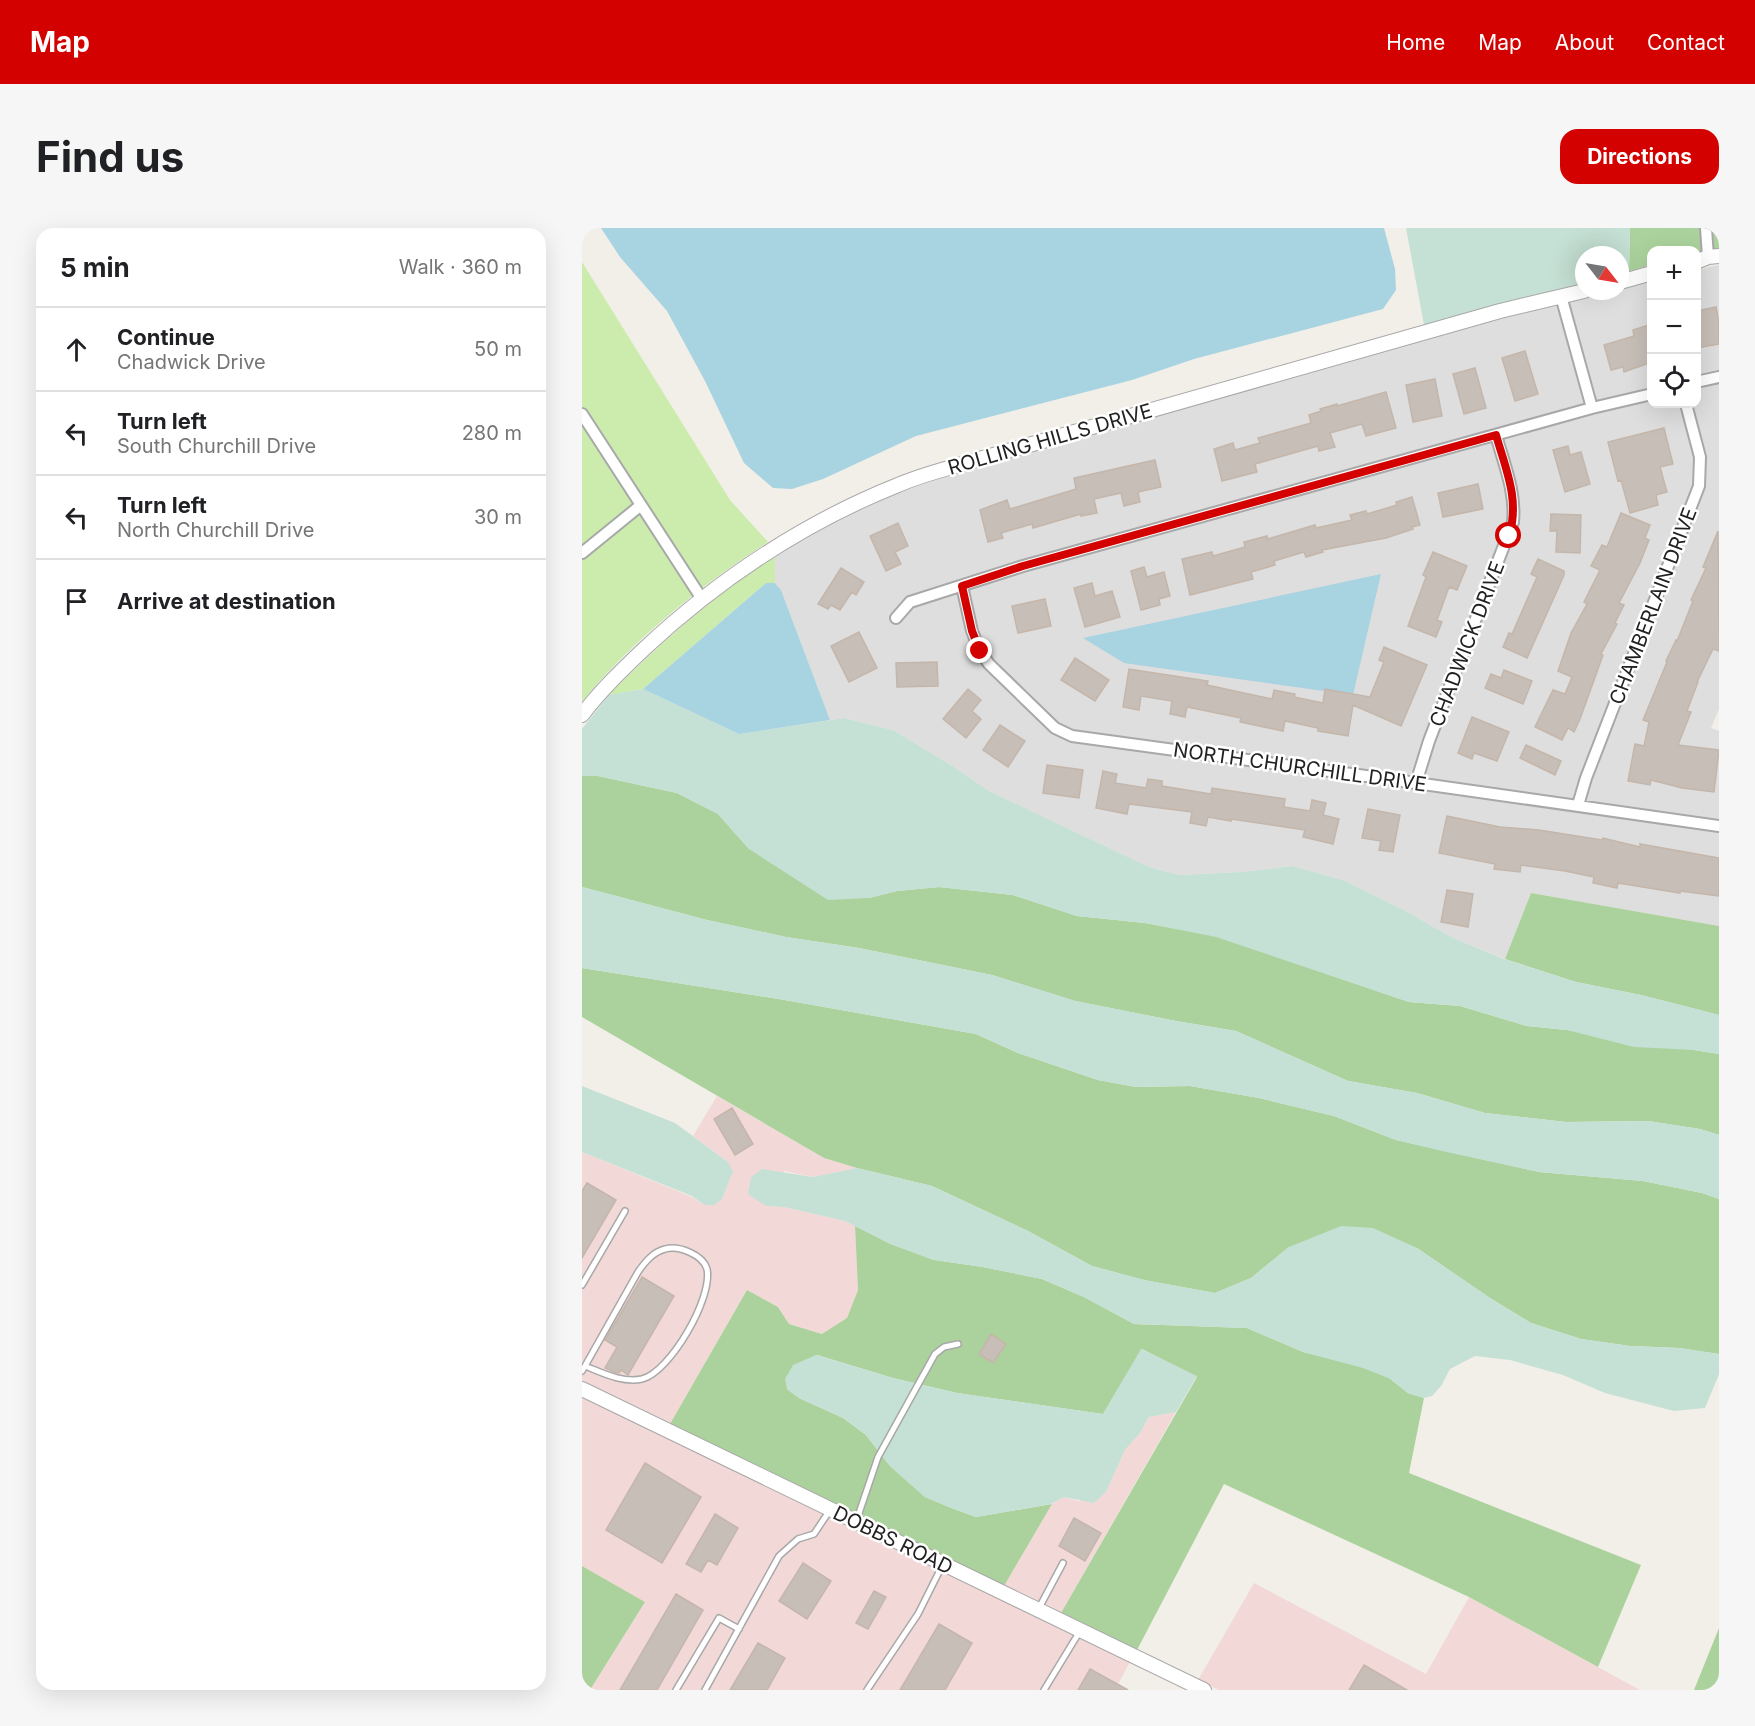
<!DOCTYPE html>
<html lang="en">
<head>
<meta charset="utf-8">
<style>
  body { margin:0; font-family:Inter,sans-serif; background:#f6f6f6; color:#202124 }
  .controls { position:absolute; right:18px; top:18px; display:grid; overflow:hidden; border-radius:12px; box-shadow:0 6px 24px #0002 }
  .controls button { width:54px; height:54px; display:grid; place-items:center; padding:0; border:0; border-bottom:2px solid #e0e0e0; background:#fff; color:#202124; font:30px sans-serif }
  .compass { position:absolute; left:993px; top:18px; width:54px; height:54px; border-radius:50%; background:#fff; box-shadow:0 6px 24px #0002; rotate:121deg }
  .stop { position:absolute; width:18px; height:18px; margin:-14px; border:4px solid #d30200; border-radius:50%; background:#fff }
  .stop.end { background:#d30200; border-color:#fff; box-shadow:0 2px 6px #0008 }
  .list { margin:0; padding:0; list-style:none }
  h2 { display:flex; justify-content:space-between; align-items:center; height:78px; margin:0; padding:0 24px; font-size:26px }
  h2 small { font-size:20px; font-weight:400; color:#757577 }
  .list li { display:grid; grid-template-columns:39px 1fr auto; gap:18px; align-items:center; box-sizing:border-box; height:84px; padding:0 24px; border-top:2px solid #e0e0e0 }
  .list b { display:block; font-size:22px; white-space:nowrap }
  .list p { margin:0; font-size:20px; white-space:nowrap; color:#757577 }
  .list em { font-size:20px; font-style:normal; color:#757577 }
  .icon { flex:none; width:33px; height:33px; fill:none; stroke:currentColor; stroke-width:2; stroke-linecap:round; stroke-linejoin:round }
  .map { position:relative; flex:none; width:1137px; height:1462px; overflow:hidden; border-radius:18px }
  header { display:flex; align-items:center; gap:36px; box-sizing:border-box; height:84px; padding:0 30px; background:#d30200; color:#fff }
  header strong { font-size:28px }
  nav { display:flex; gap:33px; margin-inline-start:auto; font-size:21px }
  .intro { display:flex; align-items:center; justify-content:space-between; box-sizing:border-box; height:144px; padding:0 36px }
  h1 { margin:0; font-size:42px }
  .button { padding:15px 27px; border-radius:18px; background:#d30200; color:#fff; font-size:21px; font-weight:700 }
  main { display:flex; gap:36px; padding:0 36px }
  aside { flex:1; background:#fff; border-radius:18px; box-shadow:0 6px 24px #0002 }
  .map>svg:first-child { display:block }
  .residential { fill:#dfdede }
  .commercial { fill:#f2d9d8 }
  .grass { fill:#ccecae }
  .forest { fill:#abd29c }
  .wetland { fill:#c5e0d4 }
  .water { fill:#a8d3e0 }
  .building { fill:#c7beb7; stroke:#c4b6aa; stroke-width:1.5 }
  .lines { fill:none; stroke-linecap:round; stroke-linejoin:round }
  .service-casing { stroke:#a8a8a8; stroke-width:8 }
  .minor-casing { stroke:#a8a8a8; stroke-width:14 }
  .tertiary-casing { stroke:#a8a8a8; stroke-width:16 }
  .service { stroke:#fff; stroke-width:5 }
  .minor { stroke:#fff; stroke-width:10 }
  .tertiary { stroke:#fff; stroke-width:14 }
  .route { stroke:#d30200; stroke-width:8 }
  .labels { text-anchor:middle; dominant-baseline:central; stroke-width:5; stroke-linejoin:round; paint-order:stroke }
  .street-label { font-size:20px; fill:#212121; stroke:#fff }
</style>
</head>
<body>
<header>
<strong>Map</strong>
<nav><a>Home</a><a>Map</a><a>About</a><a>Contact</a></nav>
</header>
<div class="intro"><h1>Find us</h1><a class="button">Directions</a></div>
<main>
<aside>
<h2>5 min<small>Walk · 360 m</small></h2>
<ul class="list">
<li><svg class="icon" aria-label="ahead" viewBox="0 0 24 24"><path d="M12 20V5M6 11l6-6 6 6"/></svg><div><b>Continue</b><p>Chadwick Drive</p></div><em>50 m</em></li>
<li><svg class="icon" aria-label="left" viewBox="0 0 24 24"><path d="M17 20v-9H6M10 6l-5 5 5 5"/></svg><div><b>Turn left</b><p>South Churchill Drive</p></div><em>280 m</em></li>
<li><svg class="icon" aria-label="left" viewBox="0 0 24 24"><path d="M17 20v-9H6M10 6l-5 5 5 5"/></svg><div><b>Turn left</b><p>North Churchill Drive</p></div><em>30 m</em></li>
<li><svg class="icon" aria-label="arrive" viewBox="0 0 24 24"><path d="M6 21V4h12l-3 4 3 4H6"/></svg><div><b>Arrive at destination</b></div></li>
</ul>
</aside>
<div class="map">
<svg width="1137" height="1462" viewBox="0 0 1137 1462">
  <rect width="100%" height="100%" fill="#f2efe8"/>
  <!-- residential -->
  <path class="residential" d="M1137,37v444l-8,19 8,3v195l-188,-33 -26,66 -54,-22 -47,-27 -61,-30 -51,-14 -50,6 -62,3 -31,-8 -160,-76 -35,-24 -61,-37 -48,-12 -15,2 -49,-130 -6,-7v-27l56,-33 72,-32 76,-25 523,-148 110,-27h8v-2l31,-8 1,123h44l1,-134z"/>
  <!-- commercial -->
  <path class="commercial" d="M135,868l107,62 33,10 -44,9 -29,-6 -18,35 18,1 61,14 10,5 3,64 -11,28 -24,16 -34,-10 -11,-17 -31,-17 -77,134 -88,-43v-229l110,45 12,8 24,-43 -35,-26z
    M0,1168l328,160 220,106 -15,28h-525l55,-88 -63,-36z
    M594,1184l-115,201 -57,-27 48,-82 12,-7 15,4 27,-9 19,-42 15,-17 9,-16z
    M672,1355l172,91 43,-77 171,93h-421l-21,-10z"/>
  <!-- grass -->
  <path class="grass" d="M0,34l148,238 38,42c-64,41 -139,101 -186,160z
    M193,328v27h-9l-123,106 -34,6c51,-52 105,-99 166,-139z"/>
  <!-- forest -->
  <path class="forest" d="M1048,0h89v21l-12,1 -10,5 -1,-5h-44l-1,15 -22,6z
    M0,548h16l79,17 41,21 31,35 120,49 28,-7 42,-4 74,8 64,21 68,7 71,13 193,66 51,4 67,20 40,4 152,24v81l-19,-6 -52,-8 -82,1 -81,-9 -68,-20 -69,-12 -112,-50 -60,-10 -101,-20 -83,-26 -133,-27 -73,-11 -79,-17 -125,-33z
    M949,665l188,33v89l-78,-20 -65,-13 -71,-23z
    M0,740l197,31 197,35 42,19 80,27 38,7 54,-1 69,12 75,18 62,24 143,32 104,9 59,12 17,6v155l-40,-6 -49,-2 -49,-7 -50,-16 -41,-25 -73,-50 -128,-1 -38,31 -36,15 -71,-13 -52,-14 -64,-35 -96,-45 -75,-18 -33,-10 -242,-141z
    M273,998l36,18 43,16 49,7 59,12 42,18 50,27 113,4 56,24 59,15 27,11 19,15 16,5 -15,75 232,92 -43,102 -129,-70 -245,-113 -87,166 -76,-37 136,-236 -55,-28 -39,65 -146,-21 -64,-15 -76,-23 -30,34 12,9 44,20 23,17 24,31 35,31 24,10 27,10 76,-13 -48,82 -334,-162 77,-134 31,17 11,17 33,10 25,-16 11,-28z
    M0,1338l63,36 -55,88h-8z
    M1137,1400v62h-25z"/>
  <!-- wetland -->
  <path class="wetland" d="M824,0h224l-1,43 -9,3v-19h-36v28l-160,42z
    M61,461l96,45 105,-16 49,12 61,37 35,24 160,76 31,8 62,-3 50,-6 51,14 61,30 47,27 53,22 72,23 65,13 78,20v39l-25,-4 -60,-3 -67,-17 -40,-4 -67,-20 -51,-4 -193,-65 -71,-14 -68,-7 -64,-21 -74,-8 -42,4 -28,7 -41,2 -79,-51 -31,-35 -41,-21 -79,-17h-16v-47l27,-34z
    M0,659l125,33 79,17 73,11 133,27 84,26 100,20 60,10 112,50 69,12 68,20 81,9 82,-1 52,8 19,6v64l-17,-6 -59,-12 -104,-9 -97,-21 -46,-11 -62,-24 -75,-18 -69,-12 -54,1 -38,-7 -80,-27 -42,-19 -197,-35 -197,-31z
    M0,858l93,37 53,39 5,9 -11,28 -8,6h-10l-12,-9 -110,-44z
    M275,940l75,18 96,45 64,35 52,14 71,13 36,-15 38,-31 52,-21 32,2 44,20 73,50 41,25 50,16 49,7 49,2 40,6v20l-14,34 -31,3 -69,-18 -42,-18 -53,-15 -35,-4 -25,13 -9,17 -9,10 -8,2 -16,-5 -19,-15 -26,-10 -60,-16 -56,-24 -113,-4 -50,-27 -42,-18 -59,-12 -49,-7 -44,-16 -45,-23 -61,-14 -18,-1 -18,-12 3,-17 11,-8 51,8z
    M559,1121l56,27 -21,36 -27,5 -9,16 -15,17 -19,42 -12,11 -30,-6 -13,7 -75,13 -27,-10 -24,-10 -35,-31 -24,-31 -23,-17 -44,-20 -12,-9 -2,-10 8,-14 23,-10 77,23 64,15 146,21z"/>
  <!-- water -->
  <path class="water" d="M19,0h783l11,41 1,21 -13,19 -189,50 -62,21 -216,56 -93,43 -31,10 -19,-1 -29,-25 -39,-82 -38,-70 -47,-54z
    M799,346l-28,121 -229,-32 -41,-25z
    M184,355h9l6,7 49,130 -91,14 -96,-45z"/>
  <!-- building -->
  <path class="building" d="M1134,79l3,16v21l-23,4v-37z
    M1070,96v38l-28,10 -1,-5 -12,3 -7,-25 30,-9 -1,-6z
    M943,123l13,43 -23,7 -13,-43z
    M893,140l11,40 -22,6 -11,-40z
    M853,151l7,37 -29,6 -7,-37z
    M804,164l10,36 -30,8 -4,-12 -32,9 5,14 -16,4 -1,-5 -63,18 2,8 -35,9 -8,-32 19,-6 2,7 25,-7 -2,-5 53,-15 -2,-8 12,-4 -1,-2 17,-5v2z
    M1082,200l9,36 -13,3 7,25 -11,3 2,10 -28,8 -9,-33 -3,1 -10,-39z
    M986,218l2,9 11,-3 9,32 -25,8 -12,-42z
    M573,232l6,27 -23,5 2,10 -16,4 -3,-13 -27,6 3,14 -16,3v-2l-48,14 -1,-4 -31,9 2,5 -15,4 -8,-32 27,-10 3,9 66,-20 -2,-11z
    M896,256l5,25 -40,8 -5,-24z
    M830,269l8,28 -8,2 1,2 -27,9 -64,12 1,2 -17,5 -2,-5 -30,9 1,4 -24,7 2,7 -63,16 -8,-36 30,-7 1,4 32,-9 -1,-5 23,-6 1,3 47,-14 1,3 36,-8 -2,-5 16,-4 1,3 30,-9 -1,-3z
    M1039,285l29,12 -5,13 4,2 -9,23 -21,40 5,2 -9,18 2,1 -16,30 2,1 -23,64 -6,13 -6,-4 -6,12 -27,-13 18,-37 12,4 7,-17 -14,-6 13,-38 16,-29 -3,-2 16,-32 -9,-4 11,-21 5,2z
    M969,286l30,1 -1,38 -24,-1 1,-21h-7z
    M316,295l10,23 -13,6 6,12 -15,7 -16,-35z
    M1136,303l1,120 -6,-2 -16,33h1l-11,29 4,1 -13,33 41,5 -5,42 -32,-4 -31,-8 -1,5 -22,-4 7,-37 9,2 5,-24 -6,-2 24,-58 -1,-1 10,-21 1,1 16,-40 -2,-1 15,-32 -3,-1z
    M851,324l34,14 -10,24 -8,-3 -12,33 5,2 -6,15 -28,-11 18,-49 -3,-2z
    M956,331l26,12v4l-37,83 -24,-11 6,-14 3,1 25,-57 -6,-3z
    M562,339l3,10 17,-5 6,24 -11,3 1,6 -19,5 -10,-39z
    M259,340l23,14 -8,13 -4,-3 -12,18 -9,-5 -3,4 -10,-5z
    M510,355l3,13 17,-5 8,26 -35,10 -11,-39z
    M463,371l6,27 -33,7 -6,-27z
    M277,404l18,36 -28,14 -18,-36z
    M802,419l43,18 -26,61 -48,-21 -5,31 -30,-5v-3l-33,-7 -2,10 -29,-6 -14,-3 1,-4 -54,-11 -2,10 -15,-3 2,-13 -31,-5 -2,14 -16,-3 6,-38 79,12 -1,4 65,14 2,-9 21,4 -1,3 29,6 2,-14 45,8 14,-35 -5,-2z
    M493,430l34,22 -14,21 -34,-21z
    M355,434l1,24 -41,1 -1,-24z
    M922,442l28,11 -9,23 -38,-16 6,-14 10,4z
    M386,461l13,11 -9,11 9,8 -15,19 -23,-19z
    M890,489l37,15 -12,29 -23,-8 -2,6 -14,-6z
    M418,497l25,16 -17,26 -25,-17z
    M944,517l35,16 -6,14 -35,-17z
    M465,537l36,5 -4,28 -36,-5z
    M521,543l14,3 -2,9 31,5 2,-9 14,2v5l49,8 1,-6 73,11 -1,8 26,4 2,-11 14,3 -3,12 16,4 -6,25 -30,-7 2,-7 -74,-11v2l-23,-4 -2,9 -16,-3 2,-11 -63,-8 -2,10 -31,-6z
    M786,581l32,6 -7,37 -14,-2 2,-9 -19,-3z
    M865,588l53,11 39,3 63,10 1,-2 37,9v-3l79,14v38l-39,-5v2l-62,-10 -1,5 -24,-5 1,-6 -29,-6 -44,-6 -1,7 -26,-3 1,-5 -56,-11z
    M865,662l26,4 -5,33 -27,-5z
    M150,880l21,36 -18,11 -21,-36z
    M5,955l29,17 -34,58v-67z
    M60,1049l32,19 -46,79 -7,-5 -2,3 -5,-1 -9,-4 12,-21 -12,-7z
    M409,1106l15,10 -13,19 -14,-9z
    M63,1235l56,34 -39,66 -56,-33z
    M133,1286l23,14 -21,37 -9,-5 -7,12 -15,-8z
    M492,1290l27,15 -16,28 -26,-15z
    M221,1335l28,18 -24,38 -28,-18z
    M292,1363l12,6 -18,32 -12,-6z
    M94,1366l27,16 -46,80h-37z
    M357,1396l33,19 -27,47h-45z
    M176,1415l27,15 -18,32h-37z
    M782,1437l43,25h-58z
    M508,1441l38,21h-50z"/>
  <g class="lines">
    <defs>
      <path id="service" d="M0,1057l43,-74
        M0,1143l3,-5 53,-94c7,-10 15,-20 27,-23 14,-4 38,6 42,20 6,29 -37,103 -65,110 -20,4 -39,-6 -57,-13
        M274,1294l22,-65 57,-103 9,-7 14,-3
        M457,1380l24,-45
        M94,1462l43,-72 20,11
        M123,1462l74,-134 19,-17 16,-5 16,-24
        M285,1462l51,-76 25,-50
        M462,1462l36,-59"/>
      <path id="minor" d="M1124,0l2,29
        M979,68l31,112
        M1114,154l23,-5
        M0,186l120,185
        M0,325l59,-48
        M380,358l10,45 8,20 9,13 66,64 17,8 316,43 331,47
        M314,390l14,-16 113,-36 569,-158 60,-14
        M834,555l13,-42 84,-219c3,-30 -9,-58 -17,-87
        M996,577l8,-27 113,-292 1,-29 -14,-53"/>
      <path id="tertiary" d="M1114,34l12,-5 11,-1
        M1038,54l32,-9
        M0,487c18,-24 40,-45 62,-66 75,-70 159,-126 254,-164 25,-11 52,-17 78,-25l524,-149 84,-20
        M0,1161l622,301"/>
    </defs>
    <!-- service casing -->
    <use href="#service" class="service-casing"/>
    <!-- minor casing -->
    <use href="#minor" class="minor-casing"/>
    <!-- tertiary casing -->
    <use href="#tertiary" class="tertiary-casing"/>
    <!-- service -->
    <use href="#service" class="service"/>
    <!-- minor -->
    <use href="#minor" class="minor"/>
    <!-- tertiary -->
    <use href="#tertiary" class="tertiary"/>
  </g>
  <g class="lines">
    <!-- route -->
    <path class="route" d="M398,423l-8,-20 -10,-45 61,-20 473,-131c10,35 24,65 13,101"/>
  </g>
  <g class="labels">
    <!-- street labels -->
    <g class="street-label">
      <text transform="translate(468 211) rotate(-16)">ROLLING HILLS DRIVE</text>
      <text transform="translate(1071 378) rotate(-69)">CHAMBERLAIN DRIVE</text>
      <text transform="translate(885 416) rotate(-69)">CHADWICK DRIVE</text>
      <text transform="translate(718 539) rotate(8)">NORTH CHURCHILL DRIVE</text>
      <text transform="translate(311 1312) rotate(26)">DOBBS ROAD</text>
    </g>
  </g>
</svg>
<div class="controls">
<button>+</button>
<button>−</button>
<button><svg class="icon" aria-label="locate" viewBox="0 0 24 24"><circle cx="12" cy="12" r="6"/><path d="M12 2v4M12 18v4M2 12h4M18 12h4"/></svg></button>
</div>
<svg class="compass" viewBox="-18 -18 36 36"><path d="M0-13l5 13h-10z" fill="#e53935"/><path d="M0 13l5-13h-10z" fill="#757577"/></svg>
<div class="stop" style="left:927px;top:308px"></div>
<div class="stop end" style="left:398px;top:423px"></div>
</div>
</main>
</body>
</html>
